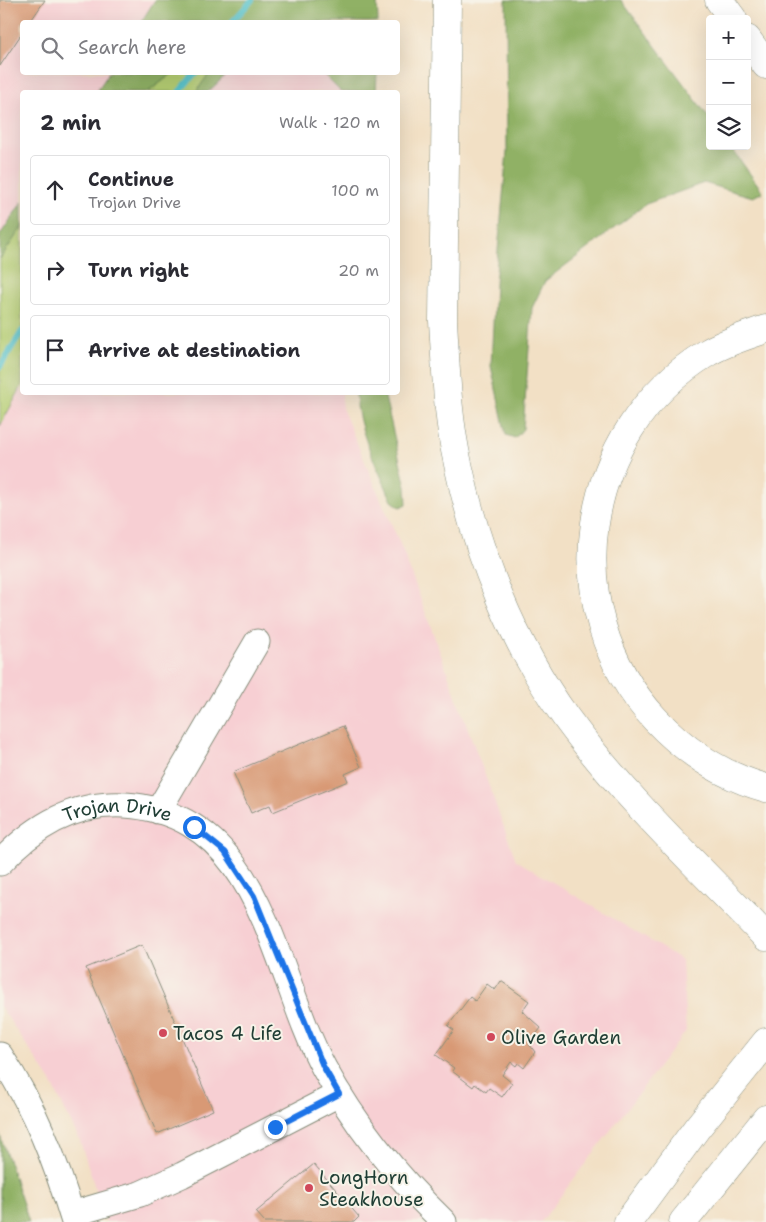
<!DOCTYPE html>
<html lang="en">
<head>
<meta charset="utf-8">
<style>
  body { margin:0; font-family:"Shantell Sans",sans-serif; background:#f7f7f7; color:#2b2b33 }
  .controls { position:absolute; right:15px; top:15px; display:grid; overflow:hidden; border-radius:5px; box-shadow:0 5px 20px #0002 }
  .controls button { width:45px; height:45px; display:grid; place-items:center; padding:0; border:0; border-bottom:1px solid #e1e1e2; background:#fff; color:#2b2b33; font:25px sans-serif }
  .stop { position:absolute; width:15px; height:15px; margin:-11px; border:4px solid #1a73e8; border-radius:50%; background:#fff }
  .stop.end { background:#1a73e8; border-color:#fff; box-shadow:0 1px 5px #0008 }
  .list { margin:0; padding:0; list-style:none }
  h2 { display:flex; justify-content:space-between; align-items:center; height:65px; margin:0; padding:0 20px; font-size:21px }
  h2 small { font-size:16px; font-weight:400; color:#7c7c81 }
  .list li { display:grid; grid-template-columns:32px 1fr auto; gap:15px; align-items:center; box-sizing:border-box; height:70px; margin:0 10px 10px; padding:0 10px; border:1px solid #e1e1e2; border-radius:5px }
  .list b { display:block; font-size:19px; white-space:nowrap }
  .list p { margin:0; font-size:16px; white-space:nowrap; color:#7c7c81 }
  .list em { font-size:16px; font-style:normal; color:#7c7c81 }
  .icon { flex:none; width:28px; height:28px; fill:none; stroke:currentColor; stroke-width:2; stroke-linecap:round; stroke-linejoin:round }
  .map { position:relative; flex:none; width:766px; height:1222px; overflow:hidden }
  .search { position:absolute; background:#fff; box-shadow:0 5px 20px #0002; left:20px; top:20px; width:380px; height:55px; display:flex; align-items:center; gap:12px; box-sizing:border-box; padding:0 18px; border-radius:5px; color:#7c7c81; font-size:19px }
  .panel { position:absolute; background:#fff; box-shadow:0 5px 20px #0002; left:20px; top:90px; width:380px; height:305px; border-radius:5px }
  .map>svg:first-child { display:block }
  .built { fill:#f7cfd3 }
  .green { fill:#b5ce73; stroke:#6a8654 }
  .forest { fill:#90b165; stroke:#58774c }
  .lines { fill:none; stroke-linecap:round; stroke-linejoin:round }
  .stream { stroke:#55c2cb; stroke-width:6 }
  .building { fill:#d89974 }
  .minor-casing { stroke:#888e7c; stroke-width:27 }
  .major-casing { stroke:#888e7c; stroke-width:29 }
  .highway-casing { stroke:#888e7c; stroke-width:29 }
  .minor { stroke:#fff; stroke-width:25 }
  .major { stroke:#fff; stroke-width:28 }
  .highway { stroke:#fff; stroke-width:28 }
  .route { stroke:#1a73e8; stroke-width:6 }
  .poi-dot { fill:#d1495b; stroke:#f7f3e8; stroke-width:2 }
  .labels { text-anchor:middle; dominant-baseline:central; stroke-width:4; stroke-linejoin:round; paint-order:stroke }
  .street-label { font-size:19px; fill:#1f3d34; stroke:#f7f3e8 }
  .poi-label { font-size:19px; fill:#1f3d34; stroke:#f7f3e8; text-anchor:start }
</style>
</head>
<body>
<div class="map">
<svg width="766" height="1222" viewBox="0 0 766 1222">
  <rect width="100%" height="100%" fill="#f7f3e8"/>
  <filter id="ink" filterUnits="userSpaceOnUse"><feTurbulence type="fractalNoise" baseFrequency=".02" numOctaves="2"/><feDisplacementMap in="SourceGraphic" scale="10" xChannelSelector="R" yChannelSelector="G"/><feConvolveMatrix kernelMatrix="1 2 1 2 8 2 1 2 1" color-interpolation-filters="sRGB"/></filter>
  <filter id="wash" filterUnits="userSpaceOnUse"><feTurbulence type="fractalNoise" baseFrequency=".0096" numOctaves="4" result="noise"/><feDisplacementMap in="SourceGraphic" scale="20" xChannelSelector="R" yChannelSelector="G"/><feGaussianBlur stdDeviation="1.12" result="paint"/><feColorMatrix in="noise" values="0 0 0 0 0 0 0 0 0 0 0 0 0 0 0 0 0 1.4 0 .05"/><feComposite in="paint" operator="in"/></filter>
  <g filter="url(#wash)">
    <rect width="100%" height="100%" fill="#f2e0c5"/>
    <!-- built -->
    <path class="built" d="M0,0h344l3,22h-325v50l332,1 3,19h-335v300l320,1v15l61,143 113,309 166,100 4,71 -145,191h-435l-26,-81 -30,-61 -50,-74z"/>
    <!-- green -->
    <path class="green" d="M173,73h37l-14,19h-48z
      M22,227v159l-22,40v-167z"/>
    <!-- forest -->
    <path class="forest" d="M155,0h222l1,22h-237z
      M506,0h115l89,119v27h20l33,46 -10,5 -49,-14 -58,21 -101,77 -13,27 -9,121 -8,9 -9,-3 -15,-69 4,-82 12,-132z
      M210,72l22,1 -5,1 -19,18h-12z
      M109,73v-1l64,1 -25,19h-52z
      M322,73h55l-1,19h-35z
      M22,202v25l-22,32v-24z
      M356,393h28l22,94 1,17 -7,3 -8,-6c-15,-35 -35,-71 -36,-108z
      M0,1135l29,87h-29z"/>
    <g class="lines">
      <!-- stream -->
      <path class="stream" d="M232,22l20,-22
        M179,92l17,-20
        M0,367l22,-36"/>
    </g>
    <g id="blocks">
      <!-- building -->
      <path class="building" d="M0,0h45l-15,22h-8v11l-22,33z
        M343,726l18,41 -16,7 3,7 -75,31 -3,-7 -19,8 -18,-41z
        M142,945l71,165 -56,24 -71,-166z
        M501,981l28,20 -7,10 19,17 -12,16 6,8 -11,16 -6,-5 -2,3 -5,-4 -9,13 10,8 -10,14 -13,-9 -3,4 -11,-8 -2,3 -21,-16 2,-3 -18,-13 18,-25 -6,-4 22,-29 5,4 12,-17 8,6z
        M314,1164l45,53 -5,5h-89l-9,-10z"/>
    </g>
  </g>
  <g filter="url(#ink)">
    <use href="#blocks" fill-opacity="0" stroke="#888e7c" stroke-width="1"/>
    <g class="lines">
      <defs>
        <g id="minor">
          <path d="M158,811l99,-169"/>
          <path id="s1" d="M0,863c33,-36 74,-61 125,-58 139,9 147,167 199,263 31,57 73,109 120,154"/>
          <path d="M0,1055c35,53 56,107 74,167"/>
          <path d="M72,1214l68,-20 42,-19 157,-81"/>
        </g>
        <path id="major" d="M628,1222l69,-94 69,-86
          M683,1222l83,-103"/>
        <path id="highway" d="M447,0l-4,321c3,48 4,96 15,143 19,90 55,180 109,255 58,79 131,147 199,218
          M719,0l14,19
          M747,39l19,26
          M766,329c-20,7 -41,13 -59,24 -129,79 -153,257 -52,366 31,33 68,57 111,69"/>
      </defs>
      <!-- minor casing -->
      <use href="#minor" class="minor-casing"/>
      <!-- major casing -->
      <use href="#major" class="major-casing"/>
      <!-- highway casing -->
      <use href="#highway" class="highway-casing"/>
      <!-- minor -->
      <use href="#minor" class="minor"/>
      <!-- major -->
      <use href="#major" class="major"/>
      <!-- highway -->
      <use href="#highway" class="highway"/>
    </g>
  </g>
  <g class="lines" filter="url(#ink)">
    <!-- route -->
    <path class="route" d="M194,827l31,25 29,44 69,170 16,28 -64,33"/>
  </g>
  <!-- markers -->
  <g class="poi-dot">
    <circle cx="163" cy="1033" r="5"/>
    <circle cx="491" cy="1037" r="5"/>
    <circle cx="309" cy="1188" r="5"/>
  </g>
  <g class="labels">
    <!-- street labels -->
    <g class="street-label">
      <text stroke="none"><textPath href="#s1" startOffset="135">Trojan Drive</textPath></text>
    </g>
    <!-- poi labels -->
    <g class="poi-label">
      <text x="173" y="1033">Tacos 4 Life</text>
      <text x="501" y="1037">Olive Garden</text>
      <text x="319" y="1177">LongHorn<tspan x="319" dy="22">Steakhouse</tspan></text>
    </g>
  </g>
</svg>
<div class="controls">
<button>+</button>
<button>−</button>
<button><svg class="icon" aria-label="layers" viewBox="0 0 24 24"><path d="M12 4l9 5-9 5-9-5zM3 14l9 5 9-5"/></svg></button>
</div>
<div class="stop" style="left:194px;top:827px"></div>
<div class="stop end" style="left:275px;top:1127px"></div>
<div class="search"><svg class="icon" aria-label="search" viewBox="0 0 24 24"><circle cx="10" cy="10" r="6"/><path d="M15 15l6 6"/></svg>Search here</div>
<section class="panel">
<h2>2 min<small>Walk · 120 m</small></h2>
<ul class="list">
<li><svg class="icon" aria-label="ahead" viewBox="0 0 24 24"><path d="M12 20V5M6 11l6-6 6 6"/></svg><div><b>Continue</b><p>Trojan Drive</p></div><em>100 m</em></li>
<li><svg class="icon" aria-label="right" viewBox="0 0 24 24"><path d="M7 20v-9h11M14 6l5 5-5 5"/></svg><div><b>Turn right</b></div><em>20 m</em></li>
<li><svg class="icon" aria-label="arrive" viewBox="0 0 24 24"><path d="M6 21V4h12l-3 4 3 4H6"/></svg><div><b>Arrive at destination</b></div></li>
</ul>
</section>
</div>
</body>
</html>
